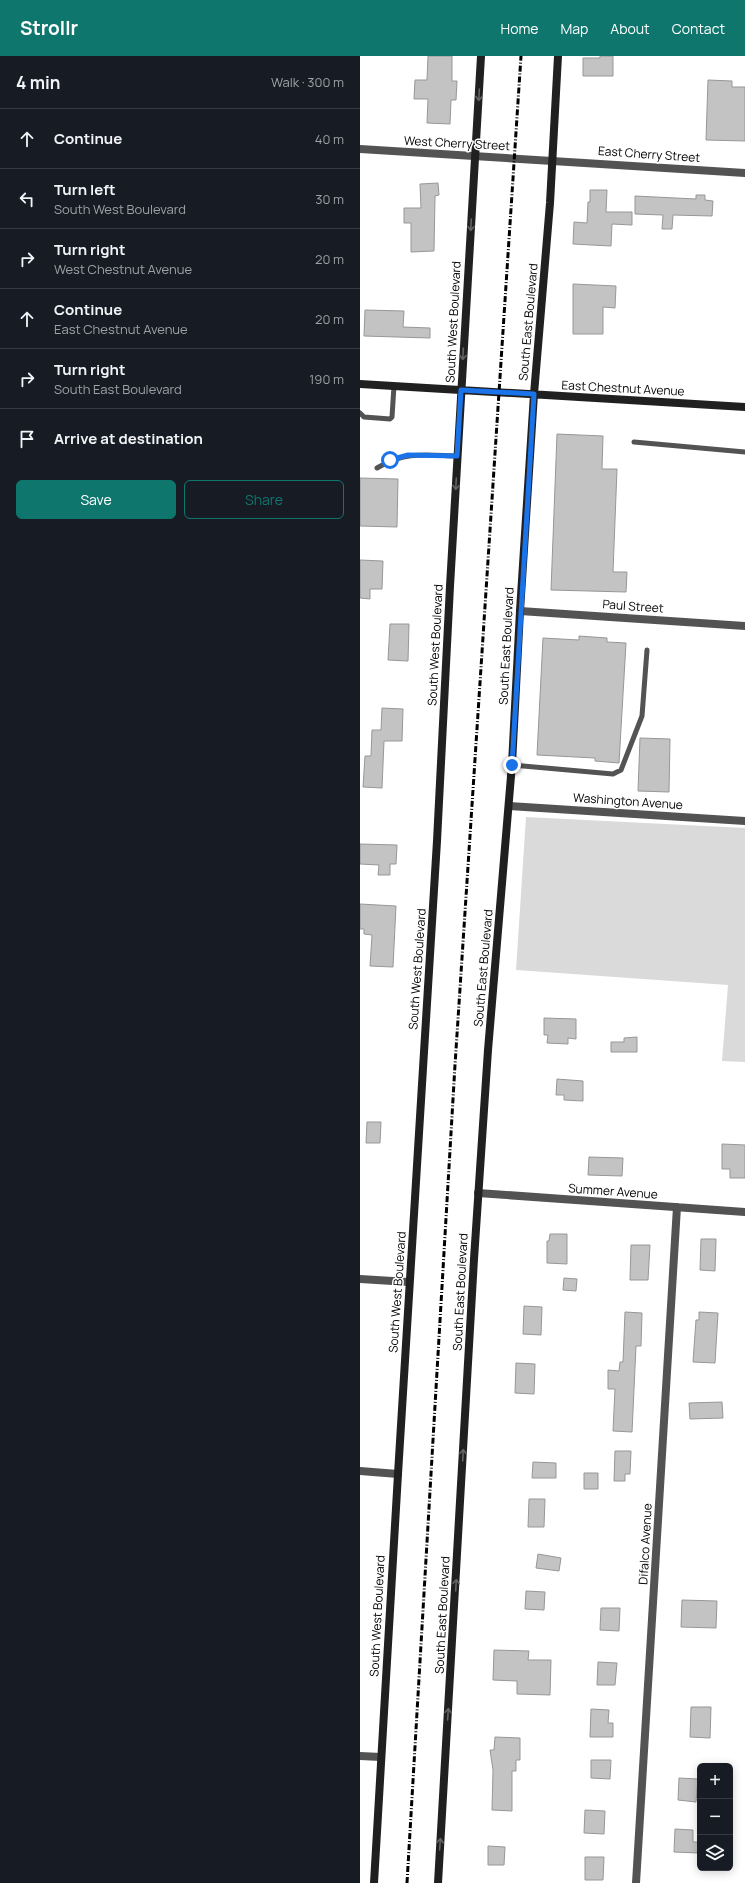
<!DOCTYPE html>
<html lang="en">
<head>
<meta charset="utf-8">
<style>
  body { margin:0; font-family:Manrope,sans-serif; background:#20242c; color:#f1f3f6 }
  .controls { position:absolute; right:12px; bottom:12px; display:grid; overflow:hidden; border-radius:6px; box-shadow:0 2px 10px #0003 }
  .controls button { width:36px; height:36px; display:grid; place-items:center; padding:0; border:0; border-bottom:1px solid #363941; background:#171b24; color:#f1f3f6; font:20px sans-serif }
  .stop { position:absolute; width:12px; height:12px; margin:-9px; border:3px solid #1a73e8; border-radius:50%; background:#fff }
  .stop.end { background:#1a73e8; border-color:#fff; box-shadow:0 1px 4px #0008 }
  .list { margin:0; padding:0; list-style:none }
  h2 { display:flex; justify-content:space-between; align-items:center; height:52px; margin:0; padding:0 16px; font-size:17px }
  h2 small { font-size:13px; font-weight:400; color:#9ea1a6 }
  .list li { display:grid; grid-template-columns:26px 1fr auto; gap:12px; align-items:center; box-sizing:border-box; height:60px; padding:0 16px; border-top:1px solid #363941 }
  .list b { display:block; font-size:15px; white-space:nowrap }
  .list p { margin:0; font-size:13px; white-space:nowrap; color:#9ea1a6 }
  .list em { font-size:13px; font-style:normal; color:#9ea1a6 }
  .actions { display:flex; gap:8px; padding:12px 16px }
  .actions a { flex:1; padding:9px 0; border:1px solid #0f766e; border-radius:6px; text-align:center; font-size:14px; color:#0f766e }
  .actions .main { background:#0f766e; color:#fff }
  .icon { flex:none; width:22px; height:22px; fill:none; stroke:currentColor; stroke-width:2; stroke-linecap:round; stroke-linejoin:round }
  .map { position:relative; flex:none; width:385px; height:1827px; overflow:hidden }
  header { display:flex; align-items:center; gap:24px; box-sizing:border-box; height:56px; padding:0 20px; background:#0f766e; color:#fff }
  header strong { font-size:19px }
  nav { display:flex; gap:22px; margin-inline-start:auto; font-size:14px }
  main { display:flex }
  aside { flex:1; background:#171b24 }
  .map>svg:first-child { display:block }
  .green { fill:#dadada }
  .building { fill:#c3c3c3; stroke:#979797 }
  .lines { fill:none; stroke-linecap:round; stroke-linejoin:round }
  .lane { stroke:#535353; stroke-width:5 }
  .street { stroke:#535353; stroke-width:8 }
  .secondary { stroke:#202020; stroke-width:8 }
  .rail { stroke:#000; stroke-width:3; stroke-dasharray:6 2 1 2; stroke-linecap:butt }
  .oneway { stroke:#636363 }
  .route { stroke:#1a73e8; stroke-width:5 }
  .labels { text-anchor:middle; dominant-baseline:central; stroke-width:3; stroke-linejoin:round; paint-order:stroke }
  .street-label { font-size:12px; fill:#000; stroke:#fff }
</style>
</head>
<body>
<header>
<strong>Strollr</strong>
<nav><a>Home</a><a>Map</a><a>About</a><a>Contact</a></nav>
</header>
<main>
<aside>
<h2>4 min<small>Walk · 300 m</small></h2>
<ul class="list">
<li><svg class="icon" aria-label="ahead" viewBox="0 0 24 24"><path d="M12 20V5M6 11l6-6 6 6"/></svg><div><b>Continue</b></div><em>40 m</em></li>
<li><svg class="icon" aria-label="left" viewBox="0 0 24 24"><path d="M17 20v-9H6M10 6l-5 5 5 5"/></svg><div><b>Turn left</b><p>South West Boulevard</p></div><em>30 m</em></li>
<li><svg class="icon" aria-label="right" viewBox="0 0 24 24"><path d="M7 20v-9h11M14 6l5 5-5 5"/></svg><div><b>Turn right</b><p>West Chestnut Avenue</p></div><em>20 m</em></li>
<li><svg class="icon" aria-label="ahead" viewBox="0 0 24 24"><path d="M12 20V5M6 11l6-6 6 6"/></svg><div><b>Continue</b><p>East Chestnut Avenue</p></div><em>20 m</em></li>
<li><svg class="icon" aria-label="right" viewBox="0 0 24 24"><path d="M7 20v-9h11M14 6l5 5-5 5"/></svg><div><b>Turn right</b><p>South East Boulevard</p></div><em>190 m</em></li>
<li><svg class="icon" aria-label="arrive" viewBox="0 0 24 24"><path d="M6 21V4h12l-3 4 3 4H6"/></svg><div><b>Arrive at destination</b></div></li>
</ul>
<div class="actions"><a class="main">Save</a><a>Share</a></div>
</aside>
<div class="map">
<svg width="385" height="1827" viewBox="0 0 385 1827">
  <rect width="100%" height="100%" fill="#fff"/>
  <!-- green -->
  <path class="green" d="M166,761l219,11v234l-23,-1 6,-76 -212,-15z"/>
  <!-- building -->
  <path class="building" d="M68,0h24v25h5l-1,19h-5l-1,24 -23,-1 1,-24h-14l1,-19h12z
    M240,0h13v20h-30v-18h17z
    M348,24l24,1v6h13v54l-39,-1z
    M78,127l1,12 -4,1 -1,55 -23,1v-29h-7v-15h17l-1,-24z
    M230,134h17l-1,22h26v13l-20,-1 -1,22 -38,-2 1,-22 13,1 1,-21h2z
    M336,139h9v5l8,1 -1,15 -39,-1 -1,14h-10l1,-14 -28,-1v-18l61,3z
    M213,228l43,2 -1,22 -12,-1v27h-30z
    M5,254l39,1 -1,16 27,1v10l-66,-2z
    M197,378l46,2 -1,33h15l-4,103h14l-1,20 -75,-2z
    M0,422l38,1 -1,48 -37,-1z
    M0,504l23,1 -1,28h-12v10l-10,-1z
    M30,568h19l-1,37 -20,-1z
    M219,580l28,2v4l19,1 -7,120 -24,-2v-3l-58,-3 6,-117 36,2z
    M22,652l21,1 -1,32h-18l-2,47 -19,-1 2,-31h6l1,-26h9z
    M280,682l30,1 -1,53 -31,-1z
    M0,788l37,1 -1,19h-6v11h-12l1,-10 -19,-1z
    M0,848l36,2 -3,61 -23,-1 2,-31 -8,-1v-5h-4z
    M184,962l32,1v20l-8,-1v6l-21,-1 1,-8h-4z
    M277,981v15h-26v-10h13v-4z
    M197,1023l26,2v20l-19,-1v-5h-8z
    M7,1066h14l-1,21h-14z
    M362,1088l23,1v33h-15v-9h-8z
    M229,1101l34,1 -1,18 -34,-1z
    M190,1178h17v30l-20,-1v-22h2z
    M341,1183h15l-1,32 -15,-1z
    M271,1189h19l-2,35h-18z
    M204,1222l13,1 -1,12 -13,-1z
    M164,1250l18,1 -1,28 -18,-1z
    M265,1256l17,1 -1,33h-5l-4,86 -19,-1 2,-42h-7v-19l11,1 1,-9h3z
    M339,1256l19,1 -3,50 -22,-1 3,-42h3z
    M156,1307l19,1 -1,30 -19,-1z
    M362,1346l1,16 -33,1 -1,-16z
    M255,1395h16l-1,23h-5v7h-11z
    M173,1406l23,1v15h-24z
    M224,1417h14v16h-14z
    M169,1443h16l-1,28h-16z
    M178,1498l23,4 -2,13 -23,-3z
    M166,1535l19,1 -1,18 -19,-1z
    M322,1544l35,1 -1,27 -35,-1z
    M241,1552h19l-1,23 -19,-1z
    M134,1594l35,1 -1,9h23l-1,35 -33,-1v-13l-24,-1z
    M238,1606l19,1 -2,22h-18z
    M331,1651h20l-1,31 -20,-1z
    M231,1653l18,1 -1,13h5v14h-23z
    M135,1681l25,1v22h-4v11h-4v40l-20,-1 1,-40 -3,-20h4z
    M231,1704h20l-1,19 -19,-1z
    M319,1722l19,1 -2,23 -18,-2z
    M225,1754l20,1 -1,23 -20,-1z
    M315,1773l18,1v12h5v11l-24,-1z
    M128,1790l17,1 -1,18h-16z
    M225,1801h19l-1,23h-18z"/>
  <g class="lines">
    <!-- lane -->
    <path class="lane" d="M0,357l4,4 26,2 2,-2 2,-31
      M274,386l111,10
      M17,412c29,-17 48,-13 80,-12
      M152,709l101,9 8,-4 21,-54 5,-66"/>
    <!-- street -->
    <path class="street" d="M0,93l385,24
      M160,555l225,15
      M149,750l236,15
      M118,1137l267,19
      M0,1223l49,3
      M0,1415l38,3
      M0,1700l21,1
      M276,1827l41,-676"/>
    <!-- secondary -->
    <path class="secondary" d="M0,328l385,23
      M14,1827l24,-409 39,-633 13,-255 31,-530
      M78,1827l36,-624 14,-209 24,-286 8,-153 14,-217 16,-191 8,-147"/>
    <!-- rail -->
    <path class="rail" d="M47,1827l48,-818 66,-1009"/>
  </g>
  <!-- one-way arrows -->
  <defs><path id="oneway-shaft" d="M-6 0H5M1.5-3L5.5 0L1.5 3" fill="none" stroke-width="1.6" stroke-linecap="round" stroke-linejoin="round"/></defs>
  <g class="oneway">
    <use href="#oneway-shaft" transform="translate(119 39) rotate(93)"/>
    <use href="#oneway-shaft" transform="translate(111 169) rotate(93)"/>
    <use href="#oneway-shaft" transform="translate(103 298) rotate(93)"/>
    <use href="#oneway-shaft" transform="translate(96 428) rotate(93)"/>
    <use href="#oneway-shaft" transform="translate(103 1399) rotate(-87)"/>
    <use href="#oneway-shaft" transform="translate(96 1529) rotate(-87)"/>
    <use href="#oneway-shaft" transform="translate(88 1658) rotate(-86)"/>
    <use href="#oneway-shaft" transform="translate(80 1788) rotate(-86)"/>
  </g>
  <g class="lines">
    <!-- route -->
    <path class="route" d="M30,404l18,-5 49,1 4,-66 73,4 -22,371"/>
  </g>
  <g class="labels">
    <!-- street labels -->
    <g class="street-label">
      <text transform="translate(97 87) rotate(3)">West Cherry Street</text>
      <text transform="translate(289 98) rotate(4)">East Cherry Street</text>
      <text transform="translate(93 266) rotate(-87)">South West Boulevard</text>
      <text transform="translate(168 266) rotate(-85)">South East Boulevard</text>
      <text transform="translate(263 332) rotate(3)">East Chestnut Avenue</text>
      <text transform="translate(273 550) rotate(4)">Paul Street</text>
      <text transform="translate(75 589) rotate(-87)">South West Boulevard</text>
      <text transform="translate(146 590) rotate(-87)">South East Boulevard</text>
      <text transform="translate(268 745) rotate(4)">Washington Avenue</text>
      <text transform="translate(123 912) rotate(-85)">South East Boulevard</text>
      <text transform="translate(57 913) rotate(-86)">South West Boulevard</text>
      <text transform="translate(253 1135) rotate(4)">Summer Avenue</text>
      <text transform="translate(37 1236) rotate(-86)">South West Boulevard</text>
      <text transform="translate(100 1236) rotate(-87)">South East Boulevard</text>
      <text transform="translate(285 1488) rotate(-87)">Difalco Avenue</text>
      <text transform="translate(82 1559) rotate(-87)">South East Boulevard</text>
      <text transform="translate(17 1560) rotate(-87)">South West Boulevard</text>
    </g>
  </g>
</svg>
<div class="controls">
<button>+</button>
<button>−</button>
<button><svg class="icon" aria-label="layers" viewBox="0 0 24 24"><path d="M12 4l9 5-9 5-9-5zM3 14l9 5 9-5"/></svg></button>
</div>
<div class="stop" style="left:30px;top:404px"></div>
<div class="stop end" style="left:152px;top:709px"></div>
</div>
</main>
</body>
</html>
